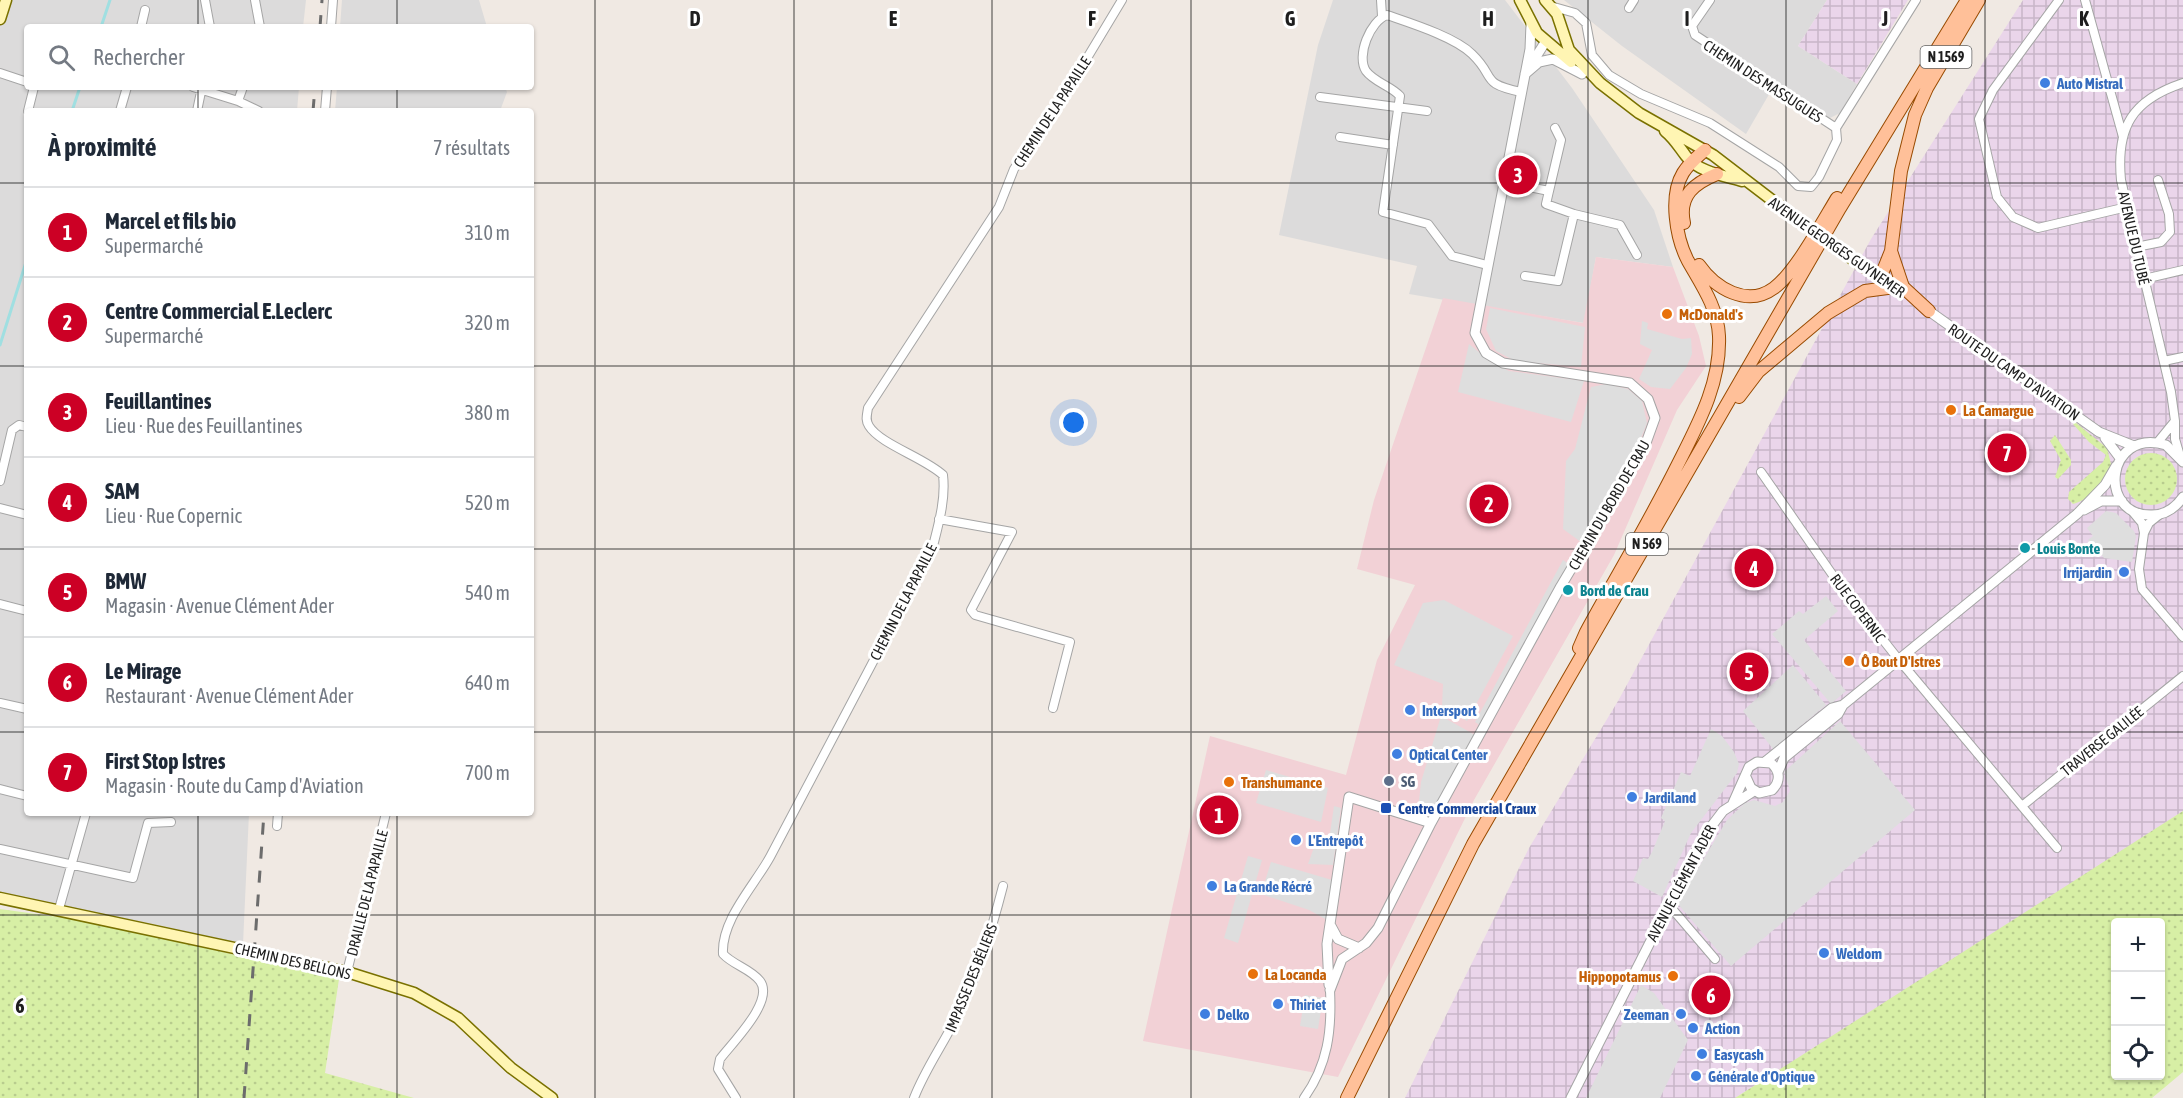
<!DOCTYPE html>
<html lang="fr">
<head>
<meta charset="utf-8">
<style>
  body { margin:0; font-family:"Asap Condensed",sans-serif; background:#f2f2f3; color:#1f2937 }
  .controls { position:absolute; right:18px; bottom:18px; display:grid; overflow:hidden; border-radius:6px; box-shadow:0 2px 4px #0004 }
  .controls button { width:54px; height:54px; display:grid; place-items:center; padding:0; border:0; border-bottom:2px solid #e0e1e3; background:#fff; color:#1f2937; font:30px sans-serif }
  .you { position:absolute; left:1074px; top:423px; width:21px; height:21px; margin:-15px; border:4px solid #fff; border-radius:50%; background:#1a73e8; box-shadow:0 0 0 9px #1a73e833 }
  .badge { display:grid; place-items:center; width:39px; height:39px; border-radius:50%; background:#cc0025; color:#fff; font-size:20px; font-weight:700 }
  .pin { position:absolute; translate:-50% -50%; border:3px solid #fff; box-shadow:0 2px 6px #0006 }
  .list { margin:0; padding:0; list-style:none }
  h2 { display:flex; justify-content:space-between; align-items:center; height:78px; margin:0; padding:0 24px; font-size:26px }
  h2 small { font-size:20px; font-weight:400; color:#747a83 }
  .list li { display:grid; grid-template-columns:39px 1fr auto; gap:18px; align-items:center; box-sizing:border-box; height:90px; padding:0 24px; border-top:2px solid #e0e1e3 }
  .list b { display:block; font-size:22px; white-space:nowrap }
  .list p { margin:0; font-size:20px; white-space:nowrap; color:#747a83 }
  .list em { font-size:20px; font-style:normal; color:#747a83 }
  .icon { flex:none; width:33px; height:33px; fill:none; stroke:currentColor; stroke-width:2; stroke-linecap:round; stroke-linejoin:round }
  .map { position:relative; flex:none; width:2183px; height:1098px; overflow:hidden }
  .search { position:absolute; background:#fff; box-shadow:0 2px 4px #0004; left:24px; top:24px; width:510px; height:66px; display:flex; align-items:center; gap:15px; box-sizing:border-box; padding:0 21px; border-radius:6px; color:#747a83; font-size:22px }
  .panel { position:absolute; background:#fff; box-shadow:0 2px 4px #0004; left:24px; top:108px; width:510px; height:708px; border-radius:6px }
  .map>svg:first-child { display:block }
  .residential { fill:#dcdbdb }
  .commercial { fill:#f2d1d6 }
  .industrial { fill:url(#industrial-grid) }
  .grass { fill:url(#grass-dots); fill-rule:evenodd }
  .parking { fill:#dedede }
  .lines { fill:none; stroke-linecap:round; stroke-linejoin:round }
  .stream { stroke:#a0dfe1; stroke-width:3 }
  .minor-casing { stroke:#a5a5a5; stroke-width:10 }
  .tertiary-casing { stroke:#a5a5a5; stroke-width:11 }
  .secondary-casing { stroke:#7a7100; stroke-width:13 }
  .primary-casing { stroke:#984a00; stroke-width:14 }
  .minor { stroke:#fff; stroke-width:8 }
  .tertiary { stroke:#fff; stroke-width:9 }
  .secondary { stroke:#fff5b3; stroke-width:10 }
  .primary { stroke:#ffc099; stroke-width:12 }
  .rail { stroke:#6c6c6c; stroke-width:3; stroke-dasharray:12 12; stroke-linecap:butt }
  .secondary-bridge-casing { stroke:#7a7100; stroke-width:13; stroke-linecap:butt }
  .secondary-bridge { stroke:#fff5b3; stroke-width:10 }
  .grid { fill:none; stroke:#1e1e1e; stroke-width:1.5; stroke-opacity:0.55 }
  .shop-dot { fill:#3f7fe0; stroke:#fff; stroke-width:2 }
  .food-dot { fill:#e8710a; stroke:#fff; stroke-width:2 }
  .culture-dot { fill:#0f9aa8; stroke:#fff; stroke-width:2 }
  .service-dot { fill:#5c6f8a; stroke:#fff; stroke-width:2 }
  .transit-dot { fill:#1a4fb4; stroke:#fff; stroke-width:2 }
  .labels { text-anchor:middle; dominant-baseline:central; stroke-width:6; stroke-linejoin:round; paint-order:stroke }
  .shield { fill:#fff; stroke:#626262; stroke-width:1.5 }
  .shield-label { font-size:14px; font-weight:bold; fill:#1e1e1e }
  .street-label { font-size:15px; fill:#1e1e1e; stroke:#fff }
  .shop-label { font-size:15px; font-weight:bold; fill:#366cbe; stroke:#fff; text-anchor:start }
  .food-label { font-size:15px; font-weight:bold; fill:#c56008; stroke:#fff; text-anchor:start }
  .culture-label { font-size:15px; font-weight:bold; fill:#0d838f; stroke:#fff; text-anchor:start }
  .service-label { font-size:15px; font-weight:bold; fill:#4e5e75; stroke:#fff; text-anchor:start }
  .transit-label { font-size:15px; font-weight:bold; fill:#164399; stroke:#fff; text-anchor:start }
  .grid-label { font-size:20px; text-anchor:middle; font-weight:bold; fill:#1e1e1e; stroke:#fff; stroke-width:6; stroke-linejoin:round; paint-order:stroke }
</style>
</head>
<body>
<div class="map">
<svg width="2183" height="1098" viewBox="0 0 2183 1098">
  <defs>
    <pattern id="industrial-grid" width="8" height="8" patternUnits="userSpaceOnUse" patternTransform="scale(1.5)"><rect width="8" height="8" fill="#ead5ea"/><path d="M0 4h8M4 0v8" fill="none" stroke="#c8b6c8"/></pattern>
    <pattern id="grass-dots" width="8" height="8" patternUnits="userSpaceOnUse" patternTransform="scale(1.5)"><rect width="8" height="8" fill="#d7efa5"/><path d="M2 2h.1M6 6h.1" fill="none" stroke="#b8cc8e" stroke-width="1.8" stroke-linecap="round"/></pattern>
  </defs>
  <rect width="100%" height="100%" fill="#f0e9e3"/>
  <!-- residential -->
  <path class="residential" d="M0,0h306l-3,27h-276v60h272l-2,24h-270v702h222l-6,131 -94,-21 -149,-26z
    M342,0h137l8,27h-147z
    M1333,0h172l67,88 82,122 19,57 -77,-10 -12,66 -175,-29 8,-28 -138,-31 39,-190z
    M1564,0h263l-29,46 59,38 -17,29 -10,5 -55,-34 -29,50 -124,-88z
    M337,87h168l2,5 -7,19h-165z"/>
  <!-- commercial -->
  <path class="commercial" d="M1596,257l77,10 26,69 7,30 -29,44 -63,145 -140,245 -136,277 -195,-36 67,-305 136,39 31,-115 38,-75 -58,-16 17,-69 69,-202 140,25z"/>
  <!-- industrial -->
  <path class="industrial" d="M1827,0h81l-51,84 -59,-38z
    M2023,0h160v811l-96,64 -352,223h-330l124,-250 89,-147 253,-462z"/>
  <!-- grass -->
  <path class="grass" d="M2075,422l32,26 4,16c-4,16 -21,36 -38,40l-5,-5 1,-7 34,-30 3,-7 -17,-13 -16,-18z
    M2055,435l16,25v5l-13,14 -3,-2 6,-17 -11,-19z
    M2125 479a26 26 0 1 1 52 0a26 26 0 1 1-52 0Z
    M2183,811v261l-31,26h-417zM2116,922h44v154h-44z
    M0,909l94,13 245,57 -14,94 89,25h-414z"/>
  <!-- parking -->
  <path class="parking" d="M1490,308l95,19 -4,40 -66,-6 -19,-10 -10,-22z
    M1642,321l6,2 -1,6 35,10 9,-1 1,16 -6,14 -16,21 -19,-2 -12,-8 13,-29 -12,-6z
    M1469,344l22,18 18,9 75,10 -13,41 -113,-30z
    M1606,384l22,5 14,12 5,22 -10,25 -56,94 -18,-13 3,-68 9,-12 16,-62z
    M2106,511l10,2 18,18 2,5 -4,26 -28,-4 -16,-18 5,-4 -6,-8z
    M1563,560l6,4 -88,162 -6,-4z
    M1826,596l12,15 -34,29 42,51 -15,13 -59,-70 27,-23 4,3z
    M1444,600l69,36 -46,85 -25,-14 1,-23 -49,-19 29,-62z
    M1793,665l33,40 -53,44 -30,-38z
    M1441,716l34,19 -40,74 -8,4 -9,-3 3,-28z
    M1840,721l75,89 -184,156 -54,-63 50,-83 18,-17 9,-3 21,6 8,-4 7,-11 -6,-19z
    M1711,729l11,7 12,16 5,12 -2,9 -46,60 -29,64 -29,-16 10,-23 5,1 4,-7 13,-31 -4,-3 20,-46 9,4z
    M1266,770l62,18 -7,34 -65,-19z
    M1334,806l7,2 -8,57 -25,-1 9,-25 12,1z
    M1248,856l14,4 -24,83 -14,-5z
    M1271,862l61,18 -5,40 -18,-10 -48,-16z
    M1641,985l13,8 34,47 -28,58h-74z
    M1305,995l18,3 -5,31 -18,-3z"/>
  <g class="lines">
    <!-- stream -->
    <path class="stream" d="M101,27l9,-27
      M72,111l8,-24
      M0,345l27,-86"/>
    <defs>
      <path id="minor" d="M205,0l5,27
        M255,0l5,27
        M1381,0l1,16
        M1710,0l-18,26 3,9 141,93
        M2059,0l-66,90 -14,29 18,78 16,20 25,11 89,-21
        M2085,0l38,137
        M1554,7l21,6 11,10 6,32 17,20 32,19 69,29 69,44 19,19 13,1 8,-10 18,-37 -1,-12 80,-128
        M1629,8l5,-8
        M141,27l4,-17
        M331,27l2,-27
        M0,73l27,9
        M193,87l45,14 21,10
        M1320,97l107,14
        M238,101l5,-14
        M28,111l6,-24
        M120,111l7,-24
        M197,111l5,-24
        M325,111l2,-24
        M1340,137l53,8
        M1504,182l45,9 -3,13 28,10 46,11 17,30
        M1549,191l12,-51 -6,-12
        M2136,247l25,-5 9,-10 -1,-18 -11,-34
        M1487,265l-35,-9 -24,-32 -45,-12 17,-116c-9,-10 -26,-14 -34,-25 -10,-15 4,-50 21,-56 23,8 68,22 85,39 25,24 7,29 49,38
        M1525,276l33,5 16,-67
        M2144,279l39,-9
        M2164,361l19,-4
        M2175,421l-4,-29 -50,-212c-5,-53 11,-80 62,-97
        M2157,443l18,-22v18l5,17
        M1761,472l80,115 58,73 158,188
        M0,481l12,-51 7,-5 8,2
        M0,508l27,7
        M2132,511l10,12 2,10 5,-10 10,-8
        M939,519l73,13 -41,78 4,5 95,27 -17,66
        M2144,533l-5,36 3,20 41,48
        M0,604l27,7
        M0,703l27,6
        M0,789l27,7
        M2022,806l161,-130
        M277,826l1,-13
        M0,849l133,29 15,-55 23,-1
        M1668,904l47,55
        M59,909l27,-96
        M347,972l39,-159
        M736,1098l-18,-29 2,-10c12,-16 55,-58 40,-78 -9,-12 -27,-16 -37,-27 -2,-34 31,-68 47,-97 54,-102 108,-205 162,-307 6,-24 14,-50 11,-75 -18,-17 -63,-31 -74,-49 -4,-6 -2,-11 -1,-18l131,-201 15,-38 49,-71 59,-98
        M914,1098c12,-31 31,-56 45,-86 20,-40 33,-83 44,-126
        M1304,1098c24,-33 28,-68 26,-108"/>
      <path id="tertiary" d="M1530,66l16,-25
        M1525,74l14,-12 14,-3 29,15
        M1929,311l170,121 35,14
        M2105,438l15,20
        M2183,462l-17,-17c-61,-18 -69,72 -14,70 14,0 24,-8 31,-18
        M2084,510l17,-9h21
        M1766,761l66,-53 11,-3
        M1778,772l6,-14 54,-44 5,-9 234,-191 28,-29 11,-19
        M1733,803l16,-36 8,-5 14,1c9,8 10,18 1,27l-13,3 -8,-5 -5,-11
        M1331,926l7,13 21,9
        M1329,985l-2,-41 22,-147 82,26
        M1330,990l12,-31 24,-16 12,-15 53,-105 130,-237 85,-143 9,-25 -7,-19 -18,-16 -127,-20 -17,-10 -11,-20 55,-284 1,-25
        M1571,1098l133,-262 19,-25 31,-20"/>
      <path id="secondary" d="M1520,0l17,33 34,29
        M1545,0l12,14 12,36 31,33 39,30 74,42 81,62
        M0,19l6,-19
        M1665,131c9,7 14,16 21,25 12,16 39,20 56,25
        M1858,263l39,26
        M0,898l347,74 67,21 44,25 53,50 41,30"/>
      <path id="primary" d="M1684,223c-6,-28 11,-40 33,-49
        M1699,265c16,23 48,43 75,23 21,-15 49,-67 63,-90
        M1875,274l8,-3 8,-20
        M1929,311l-26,-24 -12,-36 10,-80 14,-56 12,-27 52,-88
        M1739,397l19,-25 70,-59 37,-22 30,-4
        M1579,648l7,-16c30,-55 62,-108 90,-164 21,-42 45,-84 43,-132 -1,-28 -18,-52 -31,-75 -12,-23 -19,-65 -5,-88 6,-10 14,-16 22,-23
        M1347,1098l126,-254 367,-636 127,-208"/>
    </defs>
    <!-- minor casing -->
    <use href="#minor" class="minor-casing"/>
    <!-- tertiary casing -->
    <use href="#tertiary" class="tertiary-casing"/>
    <!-- secondary casing -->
    <use href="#secondary" class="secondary-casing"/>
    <!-- primary casing -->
    <use href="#primary" class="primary-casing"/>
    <!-- minor -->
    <use href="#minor" class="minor"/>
    <!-- tertiary -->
    <use href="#tertiary" class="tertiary"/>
    <!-- secondary -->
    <use href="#secondary" class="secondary"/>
    <!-- primary -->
    <use href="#primary" class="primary"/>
    <!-- rail -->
    <path class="rail" d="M320,27l2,-27
      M313,111l2,-24
      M244,1098l20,-285"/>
    <defs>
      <path id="secondary-bridge" d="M1794,217l64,46"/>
    </defs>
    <!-- secondary-bridge casing -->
    <use href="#secondary-bridge" class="secondary-bridge-casing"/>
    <!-- secondary-bridge -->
    <use href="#secondary-bridge" class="secondary-bridge"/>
  </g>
  <!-- grid -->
  <path class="grid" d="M198,0v27M397,0v27M595,0v1098M794,0v1098M992,0v1098M1191,0v1098M1389,0v1098M1588,0v1098M1786,0v1098M1985,0v1098M198,87v24M397,87v24M0,183h27M531,183h1652M0,366h27M531,366h1652M0,549h27M531,549h1652M0,732h27M531,732h1652M198,813v285M397,813v285M0,915h2183"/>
  <!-- markers -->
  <g class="shop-dot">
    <circle cx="2045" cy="83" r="6"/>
    <circle cx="2124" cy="572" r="6"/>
    <circle cx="1410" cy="710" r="6"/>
    <circle cx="1397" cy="754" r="6"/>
    <circle cx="1632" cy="797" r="6"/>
    <circle cx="1296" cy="840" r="6"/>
    <circle cx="1212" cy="886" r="6"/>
    <circle cx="1824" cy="953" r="6"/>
    <circle cx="1278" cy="1004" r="6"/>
    <circle cx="1205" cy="1014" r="6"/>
    <circle cx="1681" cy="1014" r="6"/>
    <circle cx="1693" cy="1028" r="6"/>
    <circle cx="1702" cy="1054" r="6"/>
    <circle cx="1696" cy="1076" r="6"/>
  </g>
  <g class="food-dot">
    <circle cx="1667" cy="314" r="6"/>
    <circle cx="1951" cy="410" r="6"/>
    <circle cx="1849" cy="661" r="6"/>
    <circle cx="1229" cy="782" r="6"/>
    <circle cx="1253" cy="974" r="6"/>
    <circle cx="1673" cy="976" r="6"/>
  </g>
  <g class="culture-dot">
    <circle cx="2025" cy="548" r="6"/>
    <circle cx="1568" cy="590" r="6"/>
  </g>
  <circle class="service-dot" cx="1389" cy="781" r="6"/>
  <rect class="transit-dot" x="1380" y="802" width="12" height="12" rx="3"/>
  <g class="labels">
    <!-- shield labels -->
    <g class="shield">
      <rect x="1920.5" y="46" width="51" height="22" rx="4.5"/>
      <rect x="1626" y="533" width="42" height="22" rx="4.5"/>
    </g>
    <g class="shield-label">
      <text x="1946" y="57">N 1569</text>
      <text x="1647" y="544">N 569</text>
    </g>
    <!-- street labels -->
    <g class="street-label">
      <text transform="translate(1763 81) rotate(33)">CHEMIN DES MASSUGUES</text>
      <text transform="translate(1052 112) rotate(-57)">CHEMIN DE LA PAPAILLE</text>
      <text transform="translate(2134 238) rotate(77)">AVENUE DU TUBÉ</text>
      <text transform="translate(1837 247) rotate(35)">AVENUE GEORGES GUYNEMER</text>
      <text transform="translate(2014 372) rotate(35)">ROUTE DU CAMP D'AVIATION</text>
      <text transform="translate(1609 505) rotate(-60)">CHEMIN DU BORD DE CRAU</text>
      <text transform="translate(903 602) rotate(-63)">CHEMIN DE LA PAPAILLE</text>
      <text transform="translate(1858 608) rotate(53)">RUE COPERNIC</text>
      <text transform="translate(2102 741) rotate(-39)">TRAVERSE GALILÉE</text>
      <text transform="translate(1681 883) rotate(-62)">AVENUE CLÉMENT ADER</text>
      <text transform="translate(367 893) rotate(-76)">DRAILLE DE LA PAPAILLE</text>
      <text transform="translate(293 961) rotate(13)">CHEMIN DES BELLONS</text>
      <text transform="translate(971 978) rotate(-68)">IMPASSE DES BÉLIERS</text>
    </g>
    <!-- shop labels -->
    <g class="shop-label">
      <text x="2057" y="83">Auto Mistral</text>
      <text x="2112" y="572" text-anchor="end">Irrijardin</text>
      <text x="1422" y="710">Intersport</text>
      <text x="1409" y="754">Optical Center</text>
      <text x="1644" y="797">Jardiland</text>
      <text x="1308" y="840">L'Entrepôt</text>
      <text x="1224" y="886">La Grande Récré</text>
      <text x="1836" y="953">Weldom</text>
      <text x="1290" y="1004">Thiriet</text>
      <text x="1217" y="1014">Delko</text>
      <text x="1669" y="1014" text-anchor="end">Zeeman</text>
      <text x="1705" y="1028">Action</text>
      <text x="1714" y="1054">Easycash</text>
      <text x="1708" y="1076">Générale d'Optique</text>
    </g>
    <!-- food labels -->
    <g class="food-label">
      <text x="1679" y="314">McDonald's</text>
      <text x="1963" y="410">La Camargue</text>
      <text x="1861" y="661">Ô Bout D'Istres</text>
      <text x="1241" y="782">Transhumance</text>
      <text x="1265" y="974">La Locanda</text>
      <text x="1661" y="976" text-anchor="end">Hippopotamus</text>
    </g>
    <!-- culture labels -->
    <g class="culture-label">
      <text x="2037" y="548">Louis Bonte</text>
      <text x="1580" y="590">Bord de Crau</text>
    </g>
    <!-- service labels -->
    <g class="service-label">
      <text x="1401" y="781">SG</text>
    </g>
    <!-- transit labels -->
    <g class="transit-label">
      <text x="1398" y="808">Centre Commercial Craux</text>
    </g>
  </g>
  <g class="grid-label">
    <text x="695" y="26">D</text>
    <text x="893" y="26">E</text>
    <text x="1092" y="26">F</text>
    <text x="1290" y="26">G</text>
    <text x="1488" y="26">H</text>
    <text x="1687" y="26">I</text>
    <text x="1885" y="26">J</text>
    <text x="2084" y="26">K</text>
    <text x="20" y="1013">6</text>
  </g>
</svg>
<div class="controls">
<button>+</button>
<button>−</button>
<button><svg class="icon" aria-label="locate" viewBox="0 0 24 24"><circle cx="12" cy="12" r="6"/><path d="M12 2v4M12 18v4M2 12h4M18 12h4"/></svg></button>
</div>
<div class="you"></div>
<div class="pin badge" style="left:1219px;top:815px">1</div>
<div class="pin badge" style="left:1489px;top:504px">2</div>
<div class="pin badge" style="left:1518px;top:175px">3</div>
<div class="pin badge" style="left:1754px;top:568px">4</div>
<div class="pin badge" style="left:1749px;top:672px">5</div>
<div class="pin badge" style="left:1711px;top:995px">6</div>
<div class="pin badge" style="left:2007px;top:453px">7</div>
<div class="search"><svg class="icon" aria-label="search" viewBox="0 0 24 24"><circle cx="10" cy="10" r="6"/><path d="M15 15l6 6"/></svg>Rechercher</div>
<section class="panel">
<h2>À proximité<small>7 résultats</small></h2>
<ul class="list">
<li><span class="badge">1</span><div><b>Marcel et fils bio</b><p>Supermarché</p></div><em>310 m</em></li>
<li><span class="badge">2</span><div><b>Centre Commercial E.Leclerc</b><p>Supermarché</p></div><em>320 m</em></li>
<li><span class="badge">3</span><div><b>Feuillantines</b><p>Lieu · Rue des Feuillantines</p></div><em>380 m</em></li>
<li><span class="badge">4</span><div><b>SAM</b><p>Lieu · Rue Copernic</p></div><em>520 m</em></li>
<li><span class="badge">5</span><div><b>BMW</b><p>Magasin · Avenue Clément Ader</p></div><em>540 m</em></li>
<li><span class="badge">6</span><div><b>Le Mirage</b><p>Restaurant · Avenue Clément Ader</p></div><em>640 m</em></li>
<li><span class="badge">7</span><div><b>First Stop Istres</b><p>Magasin · Route du Camp d'Aviation</p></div><em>700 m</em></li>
</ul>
</section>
</div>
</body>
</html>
